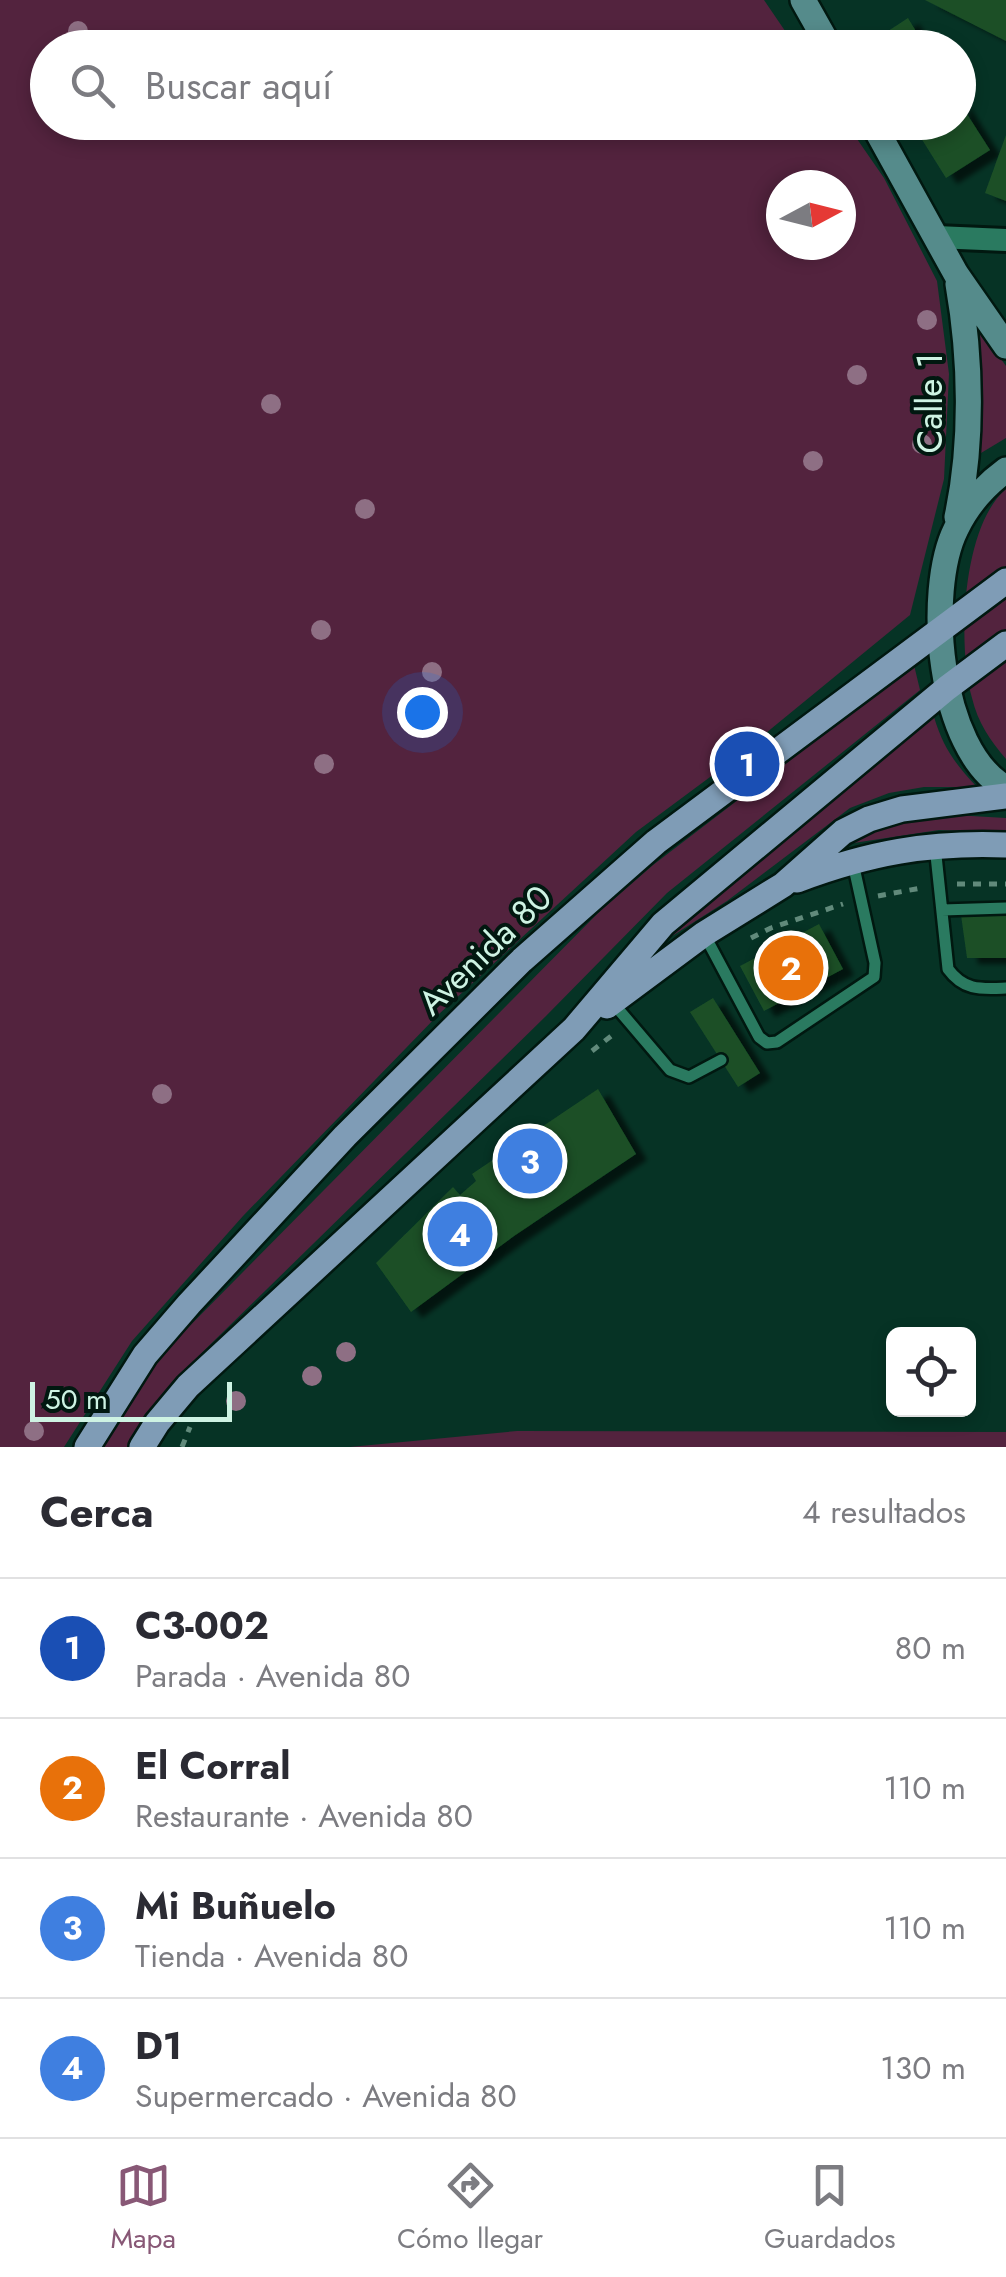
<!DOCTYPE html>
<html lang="es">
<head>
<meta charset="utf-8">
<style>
  body { margin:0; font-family:Jost,sans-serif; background:#f7f7f7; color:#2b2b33 }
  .controls { position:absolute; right:30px; bottom:30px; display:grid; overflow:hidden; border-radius:15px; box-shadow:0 5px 15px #0003 }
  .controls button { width:90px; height:90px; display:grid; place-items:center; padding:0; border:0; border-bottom:2px solid #e1e1e2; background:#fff; color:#2b2b33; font:50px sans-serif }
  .compass { position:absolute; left:766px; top:170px; width:90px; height:90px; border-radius:50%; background:#fff; box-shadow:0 5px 15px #0003; rotate:83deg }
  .scale { position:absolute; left:30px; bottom:25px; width:202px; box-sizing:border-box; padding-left:10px; border:5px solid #cef3e3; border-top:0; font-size:28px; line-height:35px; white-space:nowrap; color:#cef3e3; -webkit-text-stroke:8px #011810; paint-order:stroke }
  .you { position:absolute; left:422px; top:712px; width:35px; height:35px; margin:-25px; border:8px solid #fff; border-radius:50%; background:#1a73e8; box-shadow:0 0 0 15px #1a73e833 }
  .badge { display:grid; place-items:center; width:65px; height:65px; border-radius:50%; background:#885876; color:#fff; font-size:32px; font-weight:700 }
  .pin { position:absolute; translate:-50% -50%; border:5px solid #fff; box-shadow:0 2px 10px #0006 }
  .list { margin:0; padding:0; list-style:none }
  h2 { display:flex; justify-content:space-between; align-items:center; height:130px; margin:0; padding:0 40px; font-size:42px }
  h2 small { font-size:32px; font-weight:400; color:#7c7c81 }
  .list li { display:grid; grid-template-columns:65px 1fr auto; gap:30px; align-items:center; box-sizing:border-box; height:140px; padding:0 40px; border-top:2px solid #e1e1e2 }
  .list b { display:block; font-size:38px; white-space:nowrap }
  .list p { margin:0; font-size:32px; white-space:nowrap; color:#7c7c81 }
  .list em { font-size:32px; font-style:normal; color:#7c7c81 }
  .icon { flex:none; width:55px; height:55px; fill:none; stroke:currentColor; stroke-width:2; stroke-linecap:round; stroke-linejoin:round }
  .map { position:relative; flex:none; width:1006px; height:1447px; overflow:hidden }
  .search { position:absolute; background:#fff; box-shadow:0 5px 15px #0003; left:30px; right:30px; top:30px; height:110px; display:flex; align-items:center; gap:25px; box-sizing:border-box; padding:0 35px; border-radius:55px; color:#7c7c81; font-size:38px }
  .sheet { height:690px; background:#fff }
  nav { display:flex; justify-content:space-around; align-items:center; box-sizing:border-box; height:140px; border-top:2px solid #e1e1e2; background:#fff; font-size:28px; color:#7c7c81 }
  nav a { display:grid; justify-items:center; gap:5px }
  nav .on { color:#885876 }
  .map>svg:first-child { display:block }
  .green { fill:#53233e; fill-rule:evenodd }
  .building { fill:#1b4f26; filter:url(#shadow) }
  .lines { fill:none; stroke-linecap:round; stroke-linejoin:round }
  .lane-casing { stroke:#011810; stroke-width:16 }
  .street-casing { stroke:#011810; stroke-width:28 }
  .secondary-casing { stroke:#011810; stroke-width:30 }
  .primary-casing { stroke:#011810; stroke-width:30 }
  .path { stroke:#618a7b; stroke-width:5; stroke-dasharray:8 8; stroke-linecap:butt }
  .lane { stroke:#2a7a60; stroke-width:11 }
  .street { stroke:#2a7a60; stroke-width:22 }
  .secondary { stroke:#558b8b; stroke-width:25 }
  .primary { stroke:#7f9cb6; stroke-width:25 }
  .tree { fill:#8e6f84 }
  .labels { text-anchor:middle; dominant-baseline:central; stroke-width:8; stroke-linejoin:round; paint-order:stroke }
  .street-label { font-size:35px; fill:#cef3e3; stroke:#011810 }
</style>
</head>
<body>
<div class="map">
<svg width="1006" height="1447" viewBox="0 0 1006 1447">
  <defs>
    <filter id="shadow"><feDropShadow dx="11" dy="6" stdDeviation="2.5" flood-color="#0009"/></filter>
  </defs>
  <rect width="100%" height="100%" fill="#063325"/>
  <!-- green -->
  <path class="green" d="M0,0h764l32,47 -748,1v74l798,1 38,55 53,103 12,93 -5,105 -34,136 -177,145 -97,72 -197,182 -196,202 -111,125 -68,106h-64zM781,185h60v60h-60z
    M978,327l28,39v72l-30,18z
    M1006,489v270c-16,-19 -28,-36 -34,-61 -15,-52 -10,-172 34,-209z
    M914,665l6,25 -253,203 -121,123 -373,365 -44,66h-29l52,-83 446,-451 55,-48z
    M934,717c9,30 21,47 43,70h-53l-35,6 -39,15 -123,93 -69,44z
    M954,815l52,3v14l-67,-2 -92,14c38,-20 64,-26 107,-29z
    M517,1431l489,1v15h-656z"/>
  <!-- building -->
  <path class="building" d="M925,0h81v41z
    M908,18l18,30h-64z
    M958,100l32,50 -44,28 -35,-56h47z
    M1006,135v66l-21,-8z
    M1006,914v44h-39l-6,-43z
    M819,924l24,45 -79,42 -24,-45z
    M713,998l47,75 -22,14 -48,-75z
    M598,1089l38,65 -122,82 -103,76 -35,-49 77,-76 7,8 16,-14 -4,-7z"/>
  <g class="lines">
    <defs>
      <path id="lane" d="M935,846l13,123c16,22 33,20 58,19
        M942,910l64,-2
        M704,934l55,103 8,6 10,-1 97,-65 1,-14 -22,-100
        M613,1003l57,67 19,7 32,-17"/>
      <path id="street" d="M936,237l70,3"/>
      <path id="secondary" d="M803,0l27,48
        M872,122l84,152 50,72
        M1006,470c-22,16 -38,34 -50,59 -31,62 -18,222 50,259
        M957,517c16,-74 14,-159 1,-233"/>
      <path id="primary" d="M797,880c72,-27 131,-38 209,-35
        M607,1006l97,-72 79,-49 60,-53 26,-13 33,-10 104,-13
        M87,1447l58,-92 44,-51 156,-168 177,-176 134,-118 350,-261
        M142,1447l15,-24 31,-37 386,-357 89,-105 284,-236 59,-44"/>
    </defs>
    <!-- lane casing -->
    <use href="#lane" class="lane-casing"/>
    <!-- street casing -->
    <use href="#street" class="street-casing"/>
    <!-- secondary casing -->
    <use href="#secondary" class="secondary-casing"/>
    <!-- primary casing -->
    <use href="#primary" class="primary-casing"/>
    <!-- path -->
    <path class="path" d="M957,884h49
      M878,896l43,-8
      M751,938l20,-10 72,-24
      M592,1051l23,-18
      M182,1447l8,-20"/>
    <!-- lane -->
    <use href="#lane" class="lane"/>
    <!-- street -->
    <use href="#street" class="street"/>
    <!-- secondary -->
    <use href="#secondary" class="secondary"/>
    <!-- primary -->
    <use href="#primary" class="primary"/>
  </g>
  <!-- trees -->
  <g class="tree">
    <circle cx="78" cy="31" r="10"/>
    <circle cx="927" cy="320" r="10"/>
    <circle cx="857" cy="375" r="10"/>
    <circle cx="271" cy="404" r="10"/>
    <circle cx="922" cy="444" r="10"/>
    <circle cx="813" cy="461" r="10"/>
    <circle cx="365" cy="509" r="10"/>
    <circle cx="321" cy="630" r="10"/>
    <circle cx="432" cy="672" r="10"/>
    <circle cx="324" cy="764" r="10"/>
    <circle cx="162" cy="1094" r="10"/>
    <circle cx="346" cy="1352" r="10"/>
    <circle cx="312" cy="1376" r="10"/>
    <circle cx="236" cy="1401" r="10"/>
    <circle cx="34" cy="1431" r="10"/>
  </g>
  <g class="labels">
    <!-- street labels -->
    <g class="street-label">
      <text transform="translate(930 403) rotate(-90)">Calle 1</text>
      <text transform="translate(485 950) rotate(-44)">Avenida 80</text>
    </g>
  </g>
</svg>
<div class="controls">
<button><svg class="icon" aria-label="locate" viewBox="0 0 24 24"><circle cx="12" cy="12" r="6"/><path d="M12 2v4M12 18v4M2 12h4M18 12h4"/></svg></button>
</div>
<svg class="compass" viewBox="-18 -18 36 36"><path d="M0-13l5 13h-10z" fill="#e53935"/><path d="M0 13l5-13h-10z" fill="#7c7c81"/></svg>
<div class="scale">50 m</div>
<div class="you"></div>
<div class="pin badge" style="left:747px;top:764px;background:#1a4fb4">1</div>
<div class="pin badge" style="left:791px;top:968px;background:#e8710a">2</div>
<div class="pin badge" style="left:530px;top:1161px;background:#3f7fe0">3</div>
<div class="pin badge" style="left:460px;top:1234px;background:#3f7fe0">4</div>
<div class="search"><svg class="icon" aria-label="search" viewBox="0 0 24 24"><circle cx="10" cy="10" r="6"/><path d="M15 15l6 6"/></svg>Buscar aquí</div>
</div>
<section class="sheet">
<h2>Cerca<small>4 resultados</small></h2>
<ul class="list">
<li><span class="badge" style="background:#1a4fb4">1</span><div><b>C3-002</b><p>Parada · Avenida 80</p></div><em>80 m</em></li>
<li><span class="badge" style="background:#e8710a">2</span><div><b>El Corral</b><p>Restaurante · Avenida 80</p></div><em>110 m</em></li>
<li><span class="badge" style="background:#3f7fe0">3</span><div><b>Mi Buñuelo</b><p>Tienda · Avenida 80</p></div><em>110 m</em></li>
<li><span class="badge" style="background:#3f7fe0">4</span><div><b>D1</b><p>Supermercado · Avenida 80</p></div><em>130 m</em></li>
</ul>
</section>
<nav>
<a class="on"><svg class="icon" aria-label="map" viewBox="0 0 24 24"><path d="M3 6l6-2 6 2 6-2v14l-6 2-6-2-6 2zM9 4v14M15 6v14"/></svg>Mapa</a>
<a><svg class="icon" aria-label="directions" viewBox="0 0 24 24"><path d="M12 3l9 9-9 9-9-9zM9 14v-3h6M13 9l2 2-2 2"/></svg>Cómo llegar</a>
<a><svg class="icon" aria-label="saved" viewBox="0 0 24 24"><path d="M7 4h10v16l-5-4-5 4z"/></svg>Guardados</a>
</nav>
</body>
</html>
